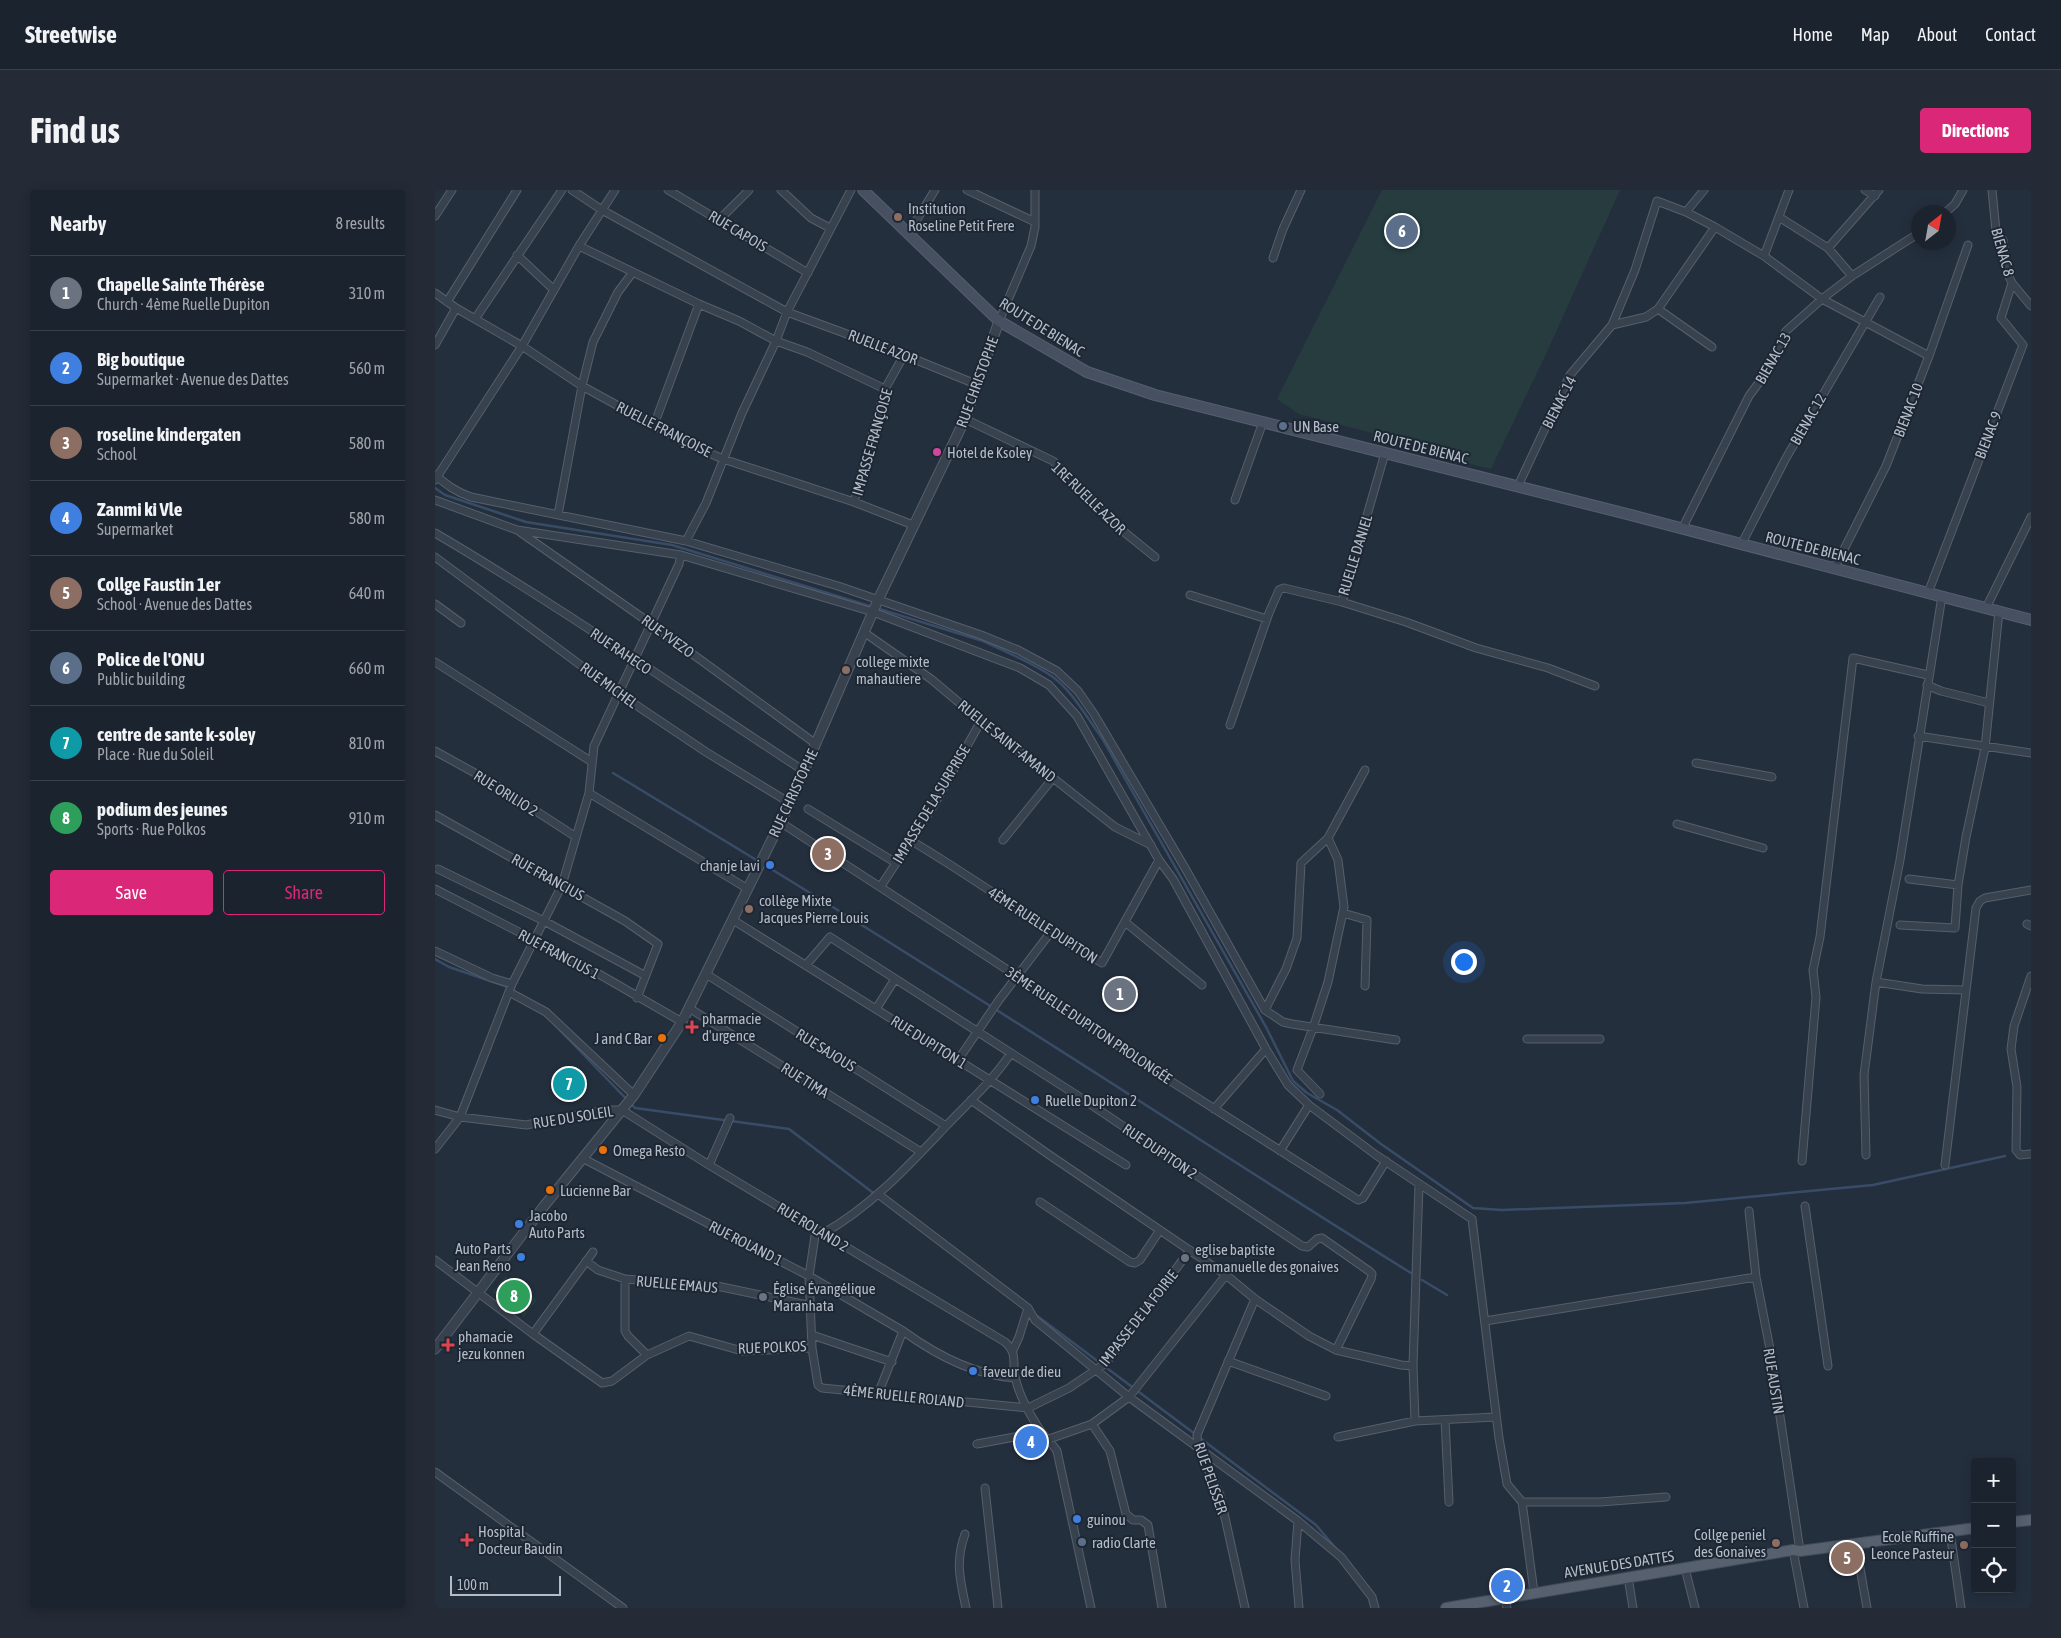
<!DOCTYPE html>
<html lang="en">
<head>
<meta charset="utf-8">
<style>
  body { margin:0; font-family:"Asap Condensed",sans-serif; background:#242b36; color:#f1f3f6 }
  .controls { position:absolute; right:15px; bottom:15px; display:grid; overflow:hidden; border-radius:5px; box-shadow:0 2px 12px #0003 }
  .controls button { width:45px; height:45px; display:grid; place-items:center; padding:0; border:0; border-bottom:1px solid #39404a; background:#1b232e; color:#f1f3f6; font:25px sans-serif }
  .compass { position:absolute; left:1476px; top:15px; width:45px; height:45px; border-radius:50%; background:#1b232e; box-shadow:0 2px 12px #0003; rotate:31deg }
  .scale { position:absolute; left:15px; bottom:12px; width:111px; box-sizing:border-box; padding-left:5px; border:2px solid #b4bcc9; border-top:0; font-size:14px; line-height:18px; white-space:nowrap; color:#b4bcc9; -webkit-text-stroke:4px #1d2633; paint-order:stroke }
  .you { position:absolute; left:1028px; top:771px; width:18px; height:18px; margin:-12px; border:4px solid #fff; border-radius:50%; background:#1a73e8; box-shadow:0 0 0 8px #1a73e833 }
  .badge { display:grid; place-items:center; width:32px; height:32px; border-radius:50%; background:#db2777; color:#fff; font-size:16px; font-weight:700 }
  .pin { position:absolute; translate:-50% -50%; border:2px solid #fff; box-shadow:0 1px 5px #0006 }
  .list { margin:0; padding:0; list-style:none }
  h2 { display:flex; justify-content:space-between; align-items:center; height:65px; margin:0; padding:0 20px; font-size:21px }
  h2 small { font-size:16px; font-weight:400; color:#a0a4aa }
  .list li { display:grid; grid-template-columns:32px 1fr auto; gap:15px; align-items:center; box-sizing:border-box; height:75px; padding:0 20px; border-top:1px solid #39404a }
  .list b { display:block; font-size:19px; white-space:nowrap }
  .list p { margin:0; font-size:16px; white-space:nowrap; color:#a0a4aa }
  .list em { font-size:16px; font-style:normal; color:#a0a4aa }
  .actions { display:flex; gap:10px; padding:15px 20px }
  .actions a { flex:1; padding:11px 0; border:1px solid #db2777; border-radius:5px; text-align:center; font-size:18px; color:#db2777 }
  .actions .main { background:#db2777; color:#fff }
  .icon { flex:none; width:28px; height:28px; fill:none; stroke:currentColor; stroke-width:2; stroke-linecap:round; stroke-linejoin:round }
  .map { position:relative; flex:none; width:1596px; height:1418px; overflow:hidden; border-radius:5px }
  header { display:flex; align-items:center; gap:30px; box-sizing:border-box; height:70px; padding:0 25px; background:#1b232e; border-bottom:1px solid #39404a }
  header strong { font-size:24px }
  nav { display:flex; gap:28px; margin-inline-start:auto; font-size:18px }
  .intro { display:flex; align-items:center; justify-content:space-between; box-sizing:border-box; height:120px; padding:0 30px }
  h1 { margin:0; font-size:35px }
  .button { padding:12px 22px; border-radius:5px; background:#db2777; color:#fff; font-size:18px; font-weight:700 }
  main { display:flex; gap:30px; padding:0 30px }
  aside { flex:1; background:#1b232e; border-radius:5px; box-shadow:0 2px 12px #0003 }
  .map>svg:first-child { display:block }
  .green { fill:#263c3f }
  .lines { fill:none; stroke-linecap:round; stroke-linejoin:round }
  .stream { stroke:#394c67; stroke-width:2.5 }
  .minor-casing { stroke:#565f6c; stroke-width:9 }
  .tertiary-casing { stroke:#565f6c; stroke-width:11 }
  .secondary-casing { stroke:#565f6c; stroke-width:12 }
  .primary-casing { stroke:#414a57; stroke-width:12 }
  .minor { stroke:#38414e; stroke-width:7 }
  .tertiary { stroke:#38414e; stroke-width:9 }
  .secondary { stroke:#465061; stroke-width:10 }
  .primary { stroke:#56606e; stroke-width:10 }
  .education-dot { fill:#8d6e63; stroke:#1d2633; stroke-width:2 }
  .service-dot { fill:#5c6f8a; stroke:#1d2633; stroke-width:2 }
  .hotel-dot { fill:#d1479c; stroke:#1d2633; stroke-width:2 }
  .shop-dot { fill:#3f7fe0; stroke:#1d2633; stroke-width:2 }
  .health-dot { fill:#e0444e; stroke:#1d2633; stroke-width:2 }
  .food-dot { fill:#e8710a; stroke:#1d2633; stroke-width:2 }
  .worship-dot { fill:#6b7280; stroke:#1d2633; stroke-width:2 }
  .labels { text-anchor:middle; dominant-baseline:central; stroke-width:4; stroke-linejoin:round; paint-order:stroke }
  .poi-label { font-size:15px; fill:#b4bcc9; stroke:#1d2633; text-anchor:start }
  .street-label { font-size:15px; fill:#b4bcc9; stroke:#1d2633 }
</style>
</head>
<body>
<header>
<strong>Streetwise</strong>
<nav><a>Home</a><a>Map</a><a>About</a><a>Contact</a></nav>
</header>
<div class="intro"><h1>Find us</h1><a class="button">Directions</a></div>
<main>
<aside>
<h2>Nearby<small>8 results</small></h2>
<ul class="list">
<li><span class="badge" style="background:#6b7280">1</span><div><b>Chapelle Sainte Thérèse</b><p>Church · 4ème Ruelle Dupiton</p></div><em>310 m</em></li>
<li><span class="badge" style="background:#3f7fe0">2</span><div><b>Big boutique</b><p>Supermarket · Avenue des Dattes</p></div><em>560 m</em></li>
<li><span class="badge" style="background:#8d6e63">3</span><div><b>roseline kindergaten</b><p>School</p></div><em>580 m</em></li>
<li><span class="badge" style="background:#3f7fe0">4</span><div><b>Zanmi ki Vle</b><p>Supermarket</p></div><em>580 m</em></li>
<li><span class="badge" style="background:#8d6e63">5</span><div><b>Collge Faustin 1er</b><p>School · Avenue des Dattes</p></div><em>640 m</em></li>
<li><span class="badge" style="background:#5c6f8a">6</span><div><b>Police de l'ONU</b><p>Public building</p></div><em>660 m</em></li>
<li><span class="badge" style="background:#0f9aa8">7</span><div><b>centre de sante k-soley</b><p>Place · Rue du Soleil</p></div><em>810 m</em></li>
<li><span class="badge" style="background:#2e9e5b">8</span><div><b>podium des jeunes</b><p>Sports · Rue Polkos</p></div><em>910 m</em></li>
</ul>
<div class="actions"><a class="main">Save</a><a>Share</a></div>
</aside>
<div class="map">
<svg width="1596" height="1418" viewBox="0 0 1596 1418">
  <rect width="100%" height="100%" fill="#242f3e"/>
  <!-- green -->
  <path class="green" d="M947,0h238l-74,164 -55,115 -120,-29 1,-7 -73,-19 -22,-15z
    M70,1086l32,24 -13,17 -32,-25z"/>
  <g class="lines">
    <!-- stream -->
    <path class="stream" d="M0,298l10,7 81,27 146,23 311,96c23,11 49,21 70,36 20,15 34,41 49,61l164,289 27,54 14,12 30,17 44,34 92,64 29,2 183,-7 188,-18 132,-29
      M178,583l145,88
      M328,674c218,133 431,274 648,409
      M0,769l14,8 62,21 5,5
      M120,835l80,83 154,21 87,66
      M987,1090l25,15
      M601,1125l159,119
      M765,1248l116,87 22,26
      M929,1392l7,9"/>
    <defs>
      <path id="minor" d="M137,0l30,20 185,102 117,43 74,30
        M233,0l140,83
        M346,0l30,28 19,10
        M532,0l68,32
        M1430,0l10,6
        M1557,0l4,41 7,9 4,32 5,11 19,23
        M1251,22l18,-22
        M1511,22l9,-8 8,-14
        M0,26l17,-26
        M1344,27l49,31
        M284,30l30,-30
        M473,44l27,-44
        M144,56l120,58 40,17 37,20 31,11 78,37
        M82,65l37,35
        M1329,66l25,-66
        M838,68l10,-29 18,-39
        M1417,86l-24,-28 51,-58
        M0,103l21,15 66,38 60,40 104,57 37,16 131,43 59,23
        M12,112l70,-112
        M1223,119l54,38
        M40,129l87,-129
        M564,131l32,-75 4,-19v-37
        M1177,135l23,-55 22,-69 29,11 29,15 49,29 58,43 107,57
        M0,155l21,-37
        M530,229l88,42 65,66 37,30
        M219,235l45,-121
        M0,285c12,10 21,17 36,22l215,44 152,45 143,49 37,15 39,21 21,20 16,23 91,154 80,142 18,12 9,2 104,16
        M0,290l87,-134 57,-100 36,-56
        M1083,296l52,-111 42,-50 34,-8 12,-8 57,-82
        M0,310l82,30 164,25 192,57 147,56 29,17 28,31 82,144 14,19 93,170 22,36 21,20 67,50 96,64 27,219 8,46 15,18 12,90
        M800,310l28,-78
        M419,312l31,-113 19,-34
        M123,325l24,-129 11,-44 25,-50 15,-20
        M1247,339l67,-133 17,-23 20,-42 36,-32 30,-23 67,-43
        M85,342l130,91 166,121
        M0,343c126,74 246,158 369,238
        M251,351l20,-38 36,-90 34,-72 11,-29 64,-122
        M1306,355l45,-87 94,-161
        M0,367l183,136 88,59 84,51
        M1399,379l52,-103 43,-110 39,-111
        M1493,403l95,-248 -22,-27 11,-35
        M755,405l77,24
        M907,412l64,20 70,26 72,20 47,18
        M0,414l26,19
        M1551,418l45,-91
        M430,443l66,46 50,42 134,106 36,18
        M0,472l157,100
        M1492,495l14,6 48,12
        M795,535l39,-112 10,-23 5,-2 58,14 43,-149
        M1483,546l113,17
        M0,561l58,32 83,54
        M1261,573l76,14
        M154,603l159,96
        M373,619l88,54
        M0,625l190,106 33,23 -21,54
        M345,632l237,154 141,97 200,127 5,-2 23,-37
        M1242,634l86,24
        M475,650c66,39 127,84 192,123l57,-103
        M568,650l50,-62
        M3,679l106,52 100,54
        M1474,689l49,6
        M446,696l53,-81 47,-84
        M0,699l150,77 97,56
        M908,723l24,7 -2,66
        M298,730l393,245
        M690,732l77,63
        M1592,734l4,2
        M1465,735l55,3 3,-43 8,-48 19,-89 14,-137
        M0,761l57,27 20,6
        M371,775l24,-28 248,159 224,150 6,1 9,-8 5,-1 47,33 3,3 -1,5 -35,71
        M271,784l240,152
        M1596,786l-17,50 -3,23 6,38 -1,63 4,5 11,-1
        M1441,792l46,7 44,1
        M74,802l37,20 88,83
        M254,818l232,144
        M441,819l19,-30
        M830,820l21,-41 11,-31 4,-75 27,-25 37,-68
        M1092,849h73
        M523,870l41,-60 51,-67
        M885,904l-23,-24 16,-42 15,-46 16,-75 -6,-47 -10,-22
        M536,910l77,54 178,121 29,24 54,37 27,14 65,15 12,1
        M779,919l52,-60
        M0,920l25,7 66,8 78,-15h18l87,55 296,177c13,12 7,19 10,35 4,18 15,38 25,53 5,8 12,13 17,21l34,157
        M0,959l25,-32 52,-133 50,-99 27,-92 5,-47 85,-182 2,-9
        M845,961l29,-46
        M1431,965l-2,-80 12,-93 24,-122 42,-264
        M149,969l225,117 94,55c33,24 72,44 112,47
        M1367,971l14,-164 -3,-27 7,-33 33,-279 75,17
        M274,975l21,-47
        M1510,975l31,-257 4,-7 5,-3 46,-8
        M443,1004l150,114 7,12 94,77 169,124 43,36 31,40 3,11
        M605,1012l90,60 5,1 5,-3 20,-30
        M1370,1016l23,160
        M1314,1021l7,66 14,72 30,202
        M389,1043c48,-27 86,-69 123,-108 23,-24 46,-45 64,-72
        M0,1070l98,74 69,49 10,-2 35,-26 42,-19 53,15 70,-3 -3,-72 7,-47
        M151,1071l12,9 27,9
        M1050,1131l271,-44
        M98,1144l60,-82
        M377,1145l80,27
        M377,1158l6,37 4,3 206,20 41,-20 37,-25 84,-113
        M578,1160l6,-13 9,-29
        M212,1165l-19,-19 -3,-5v-52l92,7 95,20
        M793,1171l98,35
        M443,1204l25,-63
        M1010,1230l4,82
        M980,1231l-2,-55 6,-182
        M657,1234l18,27 16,63 7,6h8l7,5 14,83
        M903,1247l77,-16 81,-4
        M614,1249l43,-15 37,-27 97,-122
        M542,1254l64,-12
        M0,1282l188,136
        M550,1298l13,120
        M1087,1312h78l66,-5
        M863,1331l-3,39 4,48
        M1515,1342l11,76
        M530,1344c-10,28 -5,46 1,74
        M1421,1355l11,63
        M1358,1360l11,58
        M1250,1378l10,40
        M1193,1387l5,31
        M1070,1409l2,9
        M810,1418l-25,-113 -22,-48 -1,-12 58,-136"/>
      <path id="tertiary" d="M0,1159l109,-143 90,-111 48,-73 108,-219 88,-203 87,-181 34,-98"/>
      <path id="secondary" d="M428,0l136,131 88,51 68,23 468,118 408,107"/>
      <path id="primary" d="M1577,1332l19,-2
        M1011,1418l347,-58 7,1 175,-23"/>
    </defs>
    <!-- minor casing -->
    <use href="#minor" class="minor-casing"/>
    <!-- tertiary casing -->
    <use href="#tertiary" class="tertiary-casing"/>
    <!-- secondary casing -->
    <use href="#secondary" class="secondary-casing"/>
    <!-- primary casing -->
    <use href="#primary" class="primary-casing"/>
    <!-- minor -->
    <use href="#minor" class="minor"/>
    <!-- tertiary -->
    <use href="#tertiary" class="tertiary"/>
    <!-- secondary -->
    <use href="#secondary" class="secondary"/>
    <!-- primary -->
    <use href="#primary" class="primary"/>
  </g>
  <!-- markers -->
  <g class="education-dot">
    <circle cx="463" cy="27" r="5"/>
    <circle cx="411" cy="480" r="5"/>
    <circle cx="314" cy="719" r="5"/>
    <circle cx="1341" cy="1353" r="5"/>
    <circle cx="1529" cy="1355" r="5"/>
  </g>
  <g class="service-dot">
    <circle cx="848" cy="236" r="5"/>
    <circle cx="647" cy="1352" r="5"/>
  </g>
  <circle class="hotel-dot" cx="502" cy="262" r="5"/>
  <g class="shop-dot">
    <circle cx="335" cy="675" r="5"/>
    <circle cx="600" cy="910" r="5"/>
    <circle cx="84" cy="1034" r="5"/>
    <circle cx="86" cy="1067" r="5"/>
    <circle cx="538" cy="1181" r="5"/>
    <circle cx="642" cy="1329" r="5"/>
  </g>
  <g class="health-dot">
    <path d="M254.5 829.5h5v5h5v5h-5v5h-5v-5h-5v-5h5z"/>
    <path d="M10.5 1147.5h5v5h5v5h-5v5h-5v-5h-5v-5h5z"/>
    <path d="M29.5 1342.5h5v5h5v5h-5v5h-5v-5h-5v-5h5z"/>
  </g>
  <g class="food-dot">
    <circle cx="227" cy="848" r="5"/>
    <circle cx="168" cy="960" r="5"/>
    <circle cx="115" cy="1000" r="5"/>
  </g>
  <g class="worship-dot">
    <circle cx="750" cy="1068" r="5"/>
    <circle cx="328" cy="1107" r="5"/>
  </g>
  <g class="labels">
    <!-- poi labels -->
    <g class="poi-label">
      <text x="473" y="18">Institution<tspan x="473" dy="17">Roseline Petit Frere</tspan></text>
      <text x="858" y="236">UN Base</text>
      <text x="512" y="262">Hotel de Ksoley</text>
      <text x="421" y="471">college mixte<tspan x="421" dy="17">mahautiere</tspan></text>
      <text x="325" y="675" text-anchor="end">chanje lavi</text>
      <text x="324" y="710">collège Mixte<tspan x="324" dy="17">Jacques Pierre Louis</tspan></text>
      <text x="267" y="828">pharmacie<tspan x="267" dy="17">d'urgence</tspan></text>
      <text x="217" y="848" text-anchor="end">J and C Bar</text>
      <text x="610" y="910">Ruelle Dupiton 2</text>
      <text x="178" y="960">Omega Resto</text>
      <text x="125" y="1000">Lucienne Bar</text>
      <text x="94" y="1025">Jacobo<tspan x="94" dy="17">Auto Parts</tspan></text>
      <text x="76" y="1058" text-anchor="end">Auto Parts<tspan x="76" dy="17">Jean Reno</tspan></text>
      <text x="760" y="1059">eglise baptiste<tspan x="760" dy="17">emmanuelle des gonaives</tspan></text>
      <text x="338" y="1098">Église Évangélique<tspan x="338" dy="17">Maranhata</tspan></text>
      <text x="23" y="1146">phamacie<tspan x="23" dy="17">jezu konnen</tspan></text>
      <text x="548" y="1181">faveur de dieu</text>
      <text x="652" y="1329">guinou</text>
      <text x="43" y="1341">Hospital<tspan x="43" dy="17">Docteur Baudin</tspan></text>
      <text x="1331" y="1344" text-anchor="end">Collge peniel<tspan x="1331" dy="17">des Gonaives</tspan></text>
      <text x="1519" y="1346" text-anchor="end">Ecole Ruffine<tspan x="1519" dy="17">Leonce Pasteur</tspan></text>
      <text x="657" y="1352">radio Clarte</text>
    </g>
    <!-- street labels -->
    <g class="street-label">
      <text transform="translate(303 41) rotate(31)">RUE CAPOIS</text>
      <text transform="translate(1568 62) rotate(74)">BIENAC 8</text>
      <text transform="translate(607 137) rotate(32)">ROUTE DE BIENAC</text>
      <text transform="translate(448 157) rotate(21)">RUELLE AZOR</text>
      <text transform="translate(1338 168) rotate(-60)">BIENAC 13</text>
      <text transform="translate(542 192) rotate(-70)">RUE CHRISTOPHE</text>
      <text transform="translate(1124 212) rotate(-63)">BIENAC 14</text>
      <text transform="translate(1473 220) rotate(-69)">BIENAC 10</text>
      <text transform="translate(1373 229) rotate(-60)">BIENAC 12</text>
      <text transform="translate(229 239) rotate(27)">RUELLE FRANÇOISE</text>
      <text transform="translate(1553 245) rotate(-69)">BIENAC 9</text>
      <text transform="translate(437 252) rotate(-74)">IMPASSE FRANÇOISE</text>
      <text transform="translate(986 257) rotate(14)">ROUTE DE BIENAC</text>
      <text transform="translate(654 308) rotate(44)">1RE RUELLE AZOR</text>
      <text transform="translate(1378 358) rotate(14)">ROUTE DE BIENAC</text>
      <text transform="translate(920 365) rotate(-73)">RUELLE DANIEL</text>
      <text transform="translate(233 446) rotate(36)">RUE YVEZO</text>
      <text transform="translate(186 461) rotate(34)">RUE RAHECO</text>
      <text transform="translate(174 495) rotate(36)">RUE MICHEL</text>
      <text transform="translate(572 551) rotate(39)">RUELLE SAINT-AMAND</text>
      <text transform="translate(71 603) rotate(32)">RUE ORILIO 2</text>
      <text transform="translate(358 603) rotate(-65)">RUE CHRISTOPHE</text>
      <text transform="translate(496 614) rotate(-59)">IMPASSE DE LA SURPRISE</text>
      <text transform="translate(113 687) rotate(29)">RUE FRANCIUS</text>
      <text transform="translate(608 735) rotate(33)">4ÈME RUELLE DUPITON</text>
      <text transform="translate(124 764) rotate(28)">RUE FRANCIUS 1</text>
      <text transform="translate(654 835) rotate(34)">3ÈME RUELLE DUPITON PROLONGÉE</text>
      <text transform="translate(494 852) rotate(32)">RUE DUPITON 1</text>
      <text transform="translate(391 860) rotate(32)">RUE SAJOUS</text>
      <text transform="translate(370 890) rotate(32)">RUE TIMA</text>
      <text transform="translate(138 927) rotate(-9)">RUE DU SOLEIL</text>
      <text transform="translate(725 961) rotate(34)">RUE DUPITON 2</text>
      <text transform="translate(378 1037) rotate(31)">RUE ROLAND 2</text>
      <text transform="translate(311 1053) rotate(27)">RUE ROLAND 1</text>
      <text transform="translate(242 1094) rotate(5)">RUELLE EMAUS</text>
      <text transform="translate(703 1128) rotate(-52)">IMPASSE DE LA FOIRIE</text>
      <text transform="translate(337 1157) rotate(-2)">RUE POLKOS</text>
      <text transform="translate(1339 1191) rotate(81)">RUE AUSTIN</text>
      <text transform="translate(469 1206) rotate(6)">4ÈME RUELLE ROLAND</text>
      <text transform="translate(776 1288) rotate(71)">RUE PELISSER</text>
      <text transform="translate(1184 1374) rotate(-9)">AVENUE DES DATTES</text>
    </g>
  </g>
</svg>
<div class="controls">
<button>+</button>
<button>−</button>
<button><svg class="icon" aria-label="locate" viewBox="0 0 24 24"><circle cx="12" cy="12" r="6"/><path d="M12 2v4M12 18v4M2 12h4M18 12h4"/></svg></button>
</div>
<svg class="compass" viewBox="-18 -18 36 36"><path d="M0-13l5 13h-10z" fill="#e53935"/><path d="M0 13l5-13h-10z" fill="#a0a4aa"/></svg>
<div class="scale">100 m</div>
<div class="you"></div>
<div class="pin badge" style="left:685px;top:804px;background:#6b7280">1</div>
<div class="pin badge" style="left:1072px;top:1396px;background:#3f7fe0">2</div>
<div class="pin badge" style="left:393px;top:664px;background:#8d6e63">3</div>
<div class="pin badge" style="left:596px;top:1252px;background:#3f7fe0">4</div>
<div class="pin badge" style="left:1412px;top:1368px;background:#8d6e63">5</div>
<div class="pin badge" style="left:967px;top:41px;background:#5c6f8a">6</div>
<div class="pin badge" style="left:134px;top:894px;background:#0f9aa8">7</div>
<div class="pin badge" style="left:79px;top:1106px;background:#2e9e5b">8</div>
</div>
</main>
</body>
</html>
